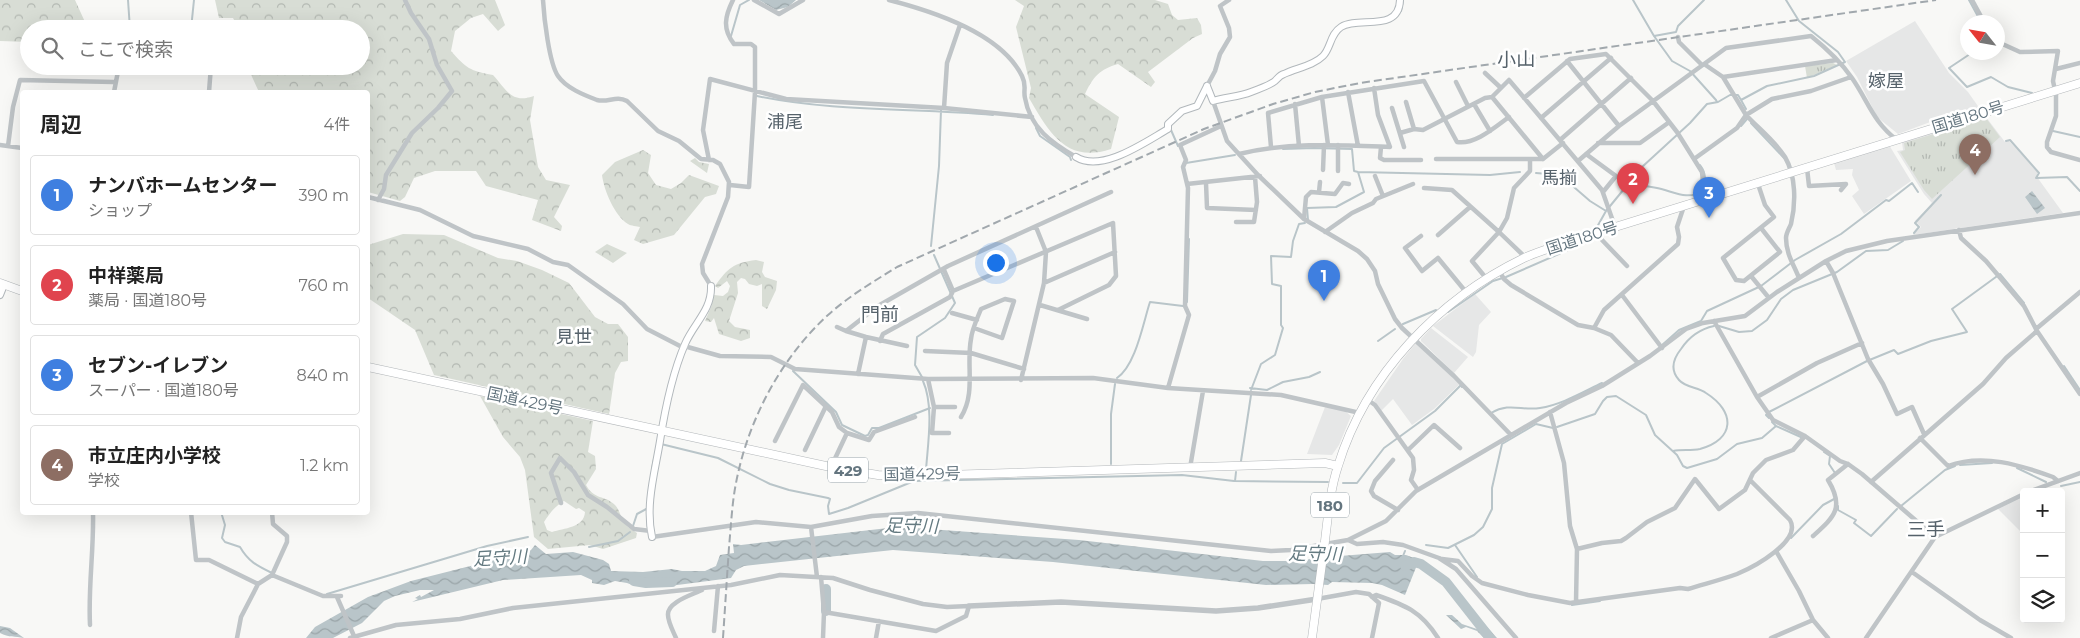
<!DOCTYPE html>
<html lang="ja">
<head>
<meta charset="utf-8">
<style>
  body { margin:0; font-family:Montserrat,"Noto Sans JP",sans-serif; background:#f2f2f2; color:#222 }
  .controls { position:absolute; right:15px; bottom:15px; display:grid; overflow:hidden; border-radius:5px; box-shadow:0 5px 20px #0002 }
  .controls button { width:45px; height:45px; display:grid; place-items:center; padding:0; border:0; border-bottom:1px solid #e0e0e0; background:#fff; color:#222; font:25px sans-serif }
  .compass { position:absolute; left:1960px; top:15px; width:45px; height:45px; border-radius:50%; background:#fff; box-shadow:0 5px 20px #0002; rotate:301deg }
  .you { position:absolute; left:995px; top:262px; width:18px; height:18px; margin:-12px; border:4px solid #fff; border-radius:50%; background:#1a73e8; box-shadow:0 0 0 8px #1a73e833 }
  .badge { display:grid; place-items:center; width:32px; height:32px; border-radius:50%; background:#d93025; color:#fff; font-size:16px; font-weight:700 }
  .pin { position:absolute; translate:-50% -41px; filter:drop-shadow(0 1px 2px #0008) }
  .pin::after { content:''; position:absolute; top:26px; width:18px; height:15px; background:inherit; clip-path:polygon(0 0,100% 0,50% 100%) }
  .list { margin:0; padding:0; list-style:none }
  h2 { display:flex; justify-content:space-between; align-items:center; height:65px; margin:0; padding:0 20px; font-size:21px }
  h2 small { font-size:16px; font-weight:400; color:#767676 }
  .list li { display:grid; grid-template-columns:32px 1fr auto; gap:15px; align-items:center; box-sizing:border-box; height:80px; margin:0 10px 10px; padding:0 10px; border:1px solid #e0e0e0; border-radius:5px }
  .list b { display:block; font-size:19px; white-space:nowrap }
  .list p { margin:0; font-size:16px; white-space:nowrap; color:#767676 }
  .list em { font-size:16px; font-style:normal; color:#767676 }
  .icon { flex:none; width:28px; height:28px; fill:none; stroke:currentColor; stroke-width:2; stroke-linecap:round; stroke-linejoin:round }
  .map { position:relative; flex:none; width:2080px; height:638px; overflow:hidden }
  .search { position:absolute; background:#fff; box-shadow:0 5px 20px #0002; left:20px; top:20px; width:350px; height:55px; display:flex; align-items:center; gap:12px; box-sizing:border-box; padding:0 18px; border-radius:28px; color:#767676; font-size:19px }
  .panel { position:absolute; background:#fff; box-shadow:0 5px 20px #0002; left:20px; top:90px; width:350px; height:425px; border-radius:5px }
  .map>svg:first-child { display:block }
  .built { fill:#e6e7e7 }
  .forest { fill:url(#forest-crowns); fill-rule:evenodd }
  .park { fill:url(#park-tufts) }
  .water { fill:url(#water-waves) }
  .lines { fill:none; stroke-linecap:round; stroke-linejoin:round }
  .stream { stroke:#b9c5c9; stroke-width:2 }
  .river { stroke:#b9c5c9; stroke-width:10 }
  .secondary-casing { stroke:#b2b8bc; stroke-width:8 }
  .trunk-casing { stroke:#b3b7ba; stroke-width:9 }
  .minor { stroke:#bfc4c7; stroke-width:4.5 }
  .tertiary { stroke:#bfc4c7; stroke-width:5.5 }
  .secondary { stroke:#fff; stroke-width:6 }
  .trunk { stroke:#fff; stroke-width:8 }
  .rail { stroke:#a1a8ad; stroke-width:2; stroke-dasharray:8 4; stroke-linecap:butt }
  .labels { text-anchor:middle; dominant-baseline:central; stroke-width:5; stroke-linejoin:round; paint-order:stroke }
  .shield { fill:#fff; stroke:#929ea5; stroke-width:1 }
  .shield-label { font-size:15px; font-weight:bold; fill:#64757f }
  .street-label { font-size:16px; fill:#64757f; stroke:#fff }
  .neighbourhood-label { font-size:18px; fill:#56626b; stroke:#fff }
  .water-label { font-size:18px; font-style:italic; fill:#647a81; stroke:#fff }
  .quarter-label { font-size:19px; fill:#56626b; stroke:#fff }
</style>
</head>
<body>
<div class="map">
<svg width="2080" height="638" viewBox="0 0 2080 638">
  <defs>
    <pattern id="forest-crowns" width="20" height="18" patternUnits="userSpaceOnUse" patternTransform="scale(1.25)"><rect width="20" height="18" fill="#d8ddd5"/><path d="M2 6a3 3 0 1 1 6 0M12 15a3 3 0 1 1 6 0" fill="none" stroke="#b3b8b2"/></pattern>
    <pattern id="park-tufts" width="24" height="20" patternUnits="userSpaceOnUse" patternTransform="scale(1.25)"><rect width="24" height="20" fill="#d8ddd5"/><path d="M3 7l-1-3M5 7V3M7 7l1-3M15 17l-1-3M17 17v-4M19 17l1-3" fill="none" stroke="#b3b8b2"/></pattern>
    <pattern id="water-waves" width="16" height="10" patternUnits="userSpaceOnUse" patternTransform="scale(1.25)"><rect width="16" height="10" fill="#b9c5c9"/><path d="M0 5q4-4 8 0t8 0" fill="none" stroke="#9aa5a8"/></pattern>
  </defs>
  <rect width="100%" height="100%" fill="#f8f8f6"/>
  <!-- built -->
  <path class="built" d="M1915,21l34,52 19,19 12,17 -47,12 -35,13 -21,-17 -20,-40 -11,-16z
    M1986,117l19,25 4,-1 28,30v6l26,36 -150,22 8,-8 -6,-6 17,-18 -8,-9 -27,-43 6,-1 -1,-8z
    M1889,145l22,36 -47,33 -12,-18 7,-6 -7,-15 1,-6 -17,1 -2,-7z
    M1475,294l16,18 -12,13 -3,27 -3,5 -40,-31z
    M1431,328l37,29 -14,16 -33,-32v-2z
    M1415,344h2l43,40 -26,25 -22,16 -19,-26 -12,12 -7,-10 29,-42z
    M1325,407l19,3 7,6 -12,29 -7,10 -25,-1z
    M2024,496v39l-27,-27z"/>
  <!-- forest -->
  <path class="forest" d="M0,0h75l10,22 -11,7h-45v13l-29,-1z
    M215,0h280l10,25 -7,6 -15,-17 -12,4 -16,13 -4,20c15,17 19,20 42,24 14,15 18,29 41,21l-4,24 8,47 8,13 24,5 -16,32 8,9 -1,5 -29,-11 6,-20 -52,-14 -10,-15h-41l-21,7 -9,19 -5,4 -32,-9v-100h-109l-12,-26h114v-37h-122l-6,-11h-14z
    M1015,0h140l13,4 4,11 6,5 19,-2 4,7 1,9 -9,4 -45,34 7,10 -4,5 -33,-23c-18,5 -25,13 -33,30l34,23 -8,32c-45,15 -62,-17 -82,-51l2,-10 -15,-61 8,-21z
    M643,150l8,5 -3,18 8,12 15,4 10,-6 8,-8 30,11 -3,8 -11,3 -31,38 -31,9 -9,-4 6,-13c-3,-1 -9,-1 -12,-3 -14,-9 -24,-34 -26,-49l13,-13z
    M695,158l4,4 10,2 -2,9 -17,-12z
    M403,234l41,1 54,23 19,3 25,9 27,13 26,34 13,7h10l10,13v24l-7,1 -6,11 -6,41 -175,-39 -19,-45 -47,-32v-53z
    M607,244l20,9 -14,10 -18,-11z
    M756,260l8,2 -2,10 3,5 12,4 -1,9 -9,19 -5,-3v-22l-5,2 -8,-2 -4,-5 -4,-1 -4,4 1,11 -9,28 6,6 15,3v8l-9,3 -22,-7 -5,-16 -3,4 -6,-1 6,-14 3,-12 9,1 5,-4 2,-6 -3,-5 -9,7 -3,-2c13,-18 18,-23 41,-26z
    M480,396l113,25 -5,31 7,4 1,13 -10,16c8,15 19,10 29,20 5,5 6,15 12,21 2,2 7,5 10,7l-1,5 -33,11 -13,-4 -42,4 -14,-12 -9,-67 -5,-13 -17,-20zM564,501l12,8 3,-1 6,4c-1,16 -21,16 -33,20l-5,-2 -3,-8c6,-9 11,-16 20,-21z"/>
  <!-- park -->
  <path class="park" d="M1833,63l4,2 -30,13 -2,-12z
    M1986,118l14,19 -68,62 -8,-9 -24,-38 5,-2 -1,-7z"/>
  <!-- water -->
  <path class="water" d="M759,0h37l-8,7 -12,3z
    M2032,191l13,17 -8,6 -12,-17z
    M888,528h27l164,12 184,21h37l15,-3 75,-6 5,3h11l13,5 -14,35 -23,-10 -10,-2 -40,-1 -4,3 -15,-1 -47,1 -213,-23 -160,-12 -149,16 -8,4 -5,8 -69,9 -4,-1 -1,-6 -22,6 -8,-3 -12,-2 -11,4 -12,-2v-3l-11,-5 -78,5 -91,22 6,-3 -3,-1 5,-3 1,2 13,-7h-14l-25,6 -11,5 -22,22 -29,15h-27l9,-11 53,-30 43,-16 103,-26 17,-5 4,-5 11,9 27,-2 30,8 6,4 2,7 32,1 29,-3 10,2h23l11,-5 4,-11 14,-2 -1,-9 8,1z
    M1470,608l27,30h-13l-7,-7 -11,-4 -5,2 -15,-14h6l10,9 15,5 2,-2 -11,-13 -1,-4z
    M0,626l10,2 14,10c-9,-2 -15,0 -24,-5z"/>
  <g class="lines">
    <!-- stream -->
    <path class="stream" d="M128,0l2,29
      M1633,0l21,36
      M1704,0l-26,26 -2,6 -22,4 18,25 18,10 26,29 1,2
      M1969,0l12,22
      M1401,11l2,-11
      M191,29l3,-29
      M731,36l9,-31 9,-5
      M1973,52l-24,16 18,19 24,-10 17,10 24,6
      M757,96c77,16 158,12 236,19
      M1741,100l5,9
      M1751,123l33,35
      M1741,126l6,-7
      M1036,128l4,8 30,21 1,3
      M1171,130l7,16
      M2053,131l27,6
      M2006,141l4,-1 29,33 -3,5 31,-1 13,14
      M1283,149l31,-1 38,1 2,22 4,1 132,3 30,-3
      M1186,163l49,-8
      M1536,173l24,2 30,26 16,10
      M1629,184c9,1 18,2 28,4 16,3 30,13 46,3 2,-10 4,-17 -3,-26
      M1308,220l-1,-12 29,-1 28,-15 -6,-20
      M1597,227l9,-16 36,-44 48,-44 17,-19 11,-2 12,-7h8l3,5 26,-14 47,-10 31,-14 -7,-10 -39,-31 -13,-21
      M1914,233l5,-6 -4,-4 26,-28
      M931,246l8,-80 2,-56
      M1187,302l2,-63
      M1448,312l45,-31 13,-4 85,-37 1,-2
      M1403,324l33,-14
      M1719,326l20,6 13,-1 15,-11 14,-21 12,-9 44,-18 29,-21 22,-1 15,-9
      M1378,341l17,-12
      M1661,346l18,-16 22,-9 6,-10 54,-25 34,-26 46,-26 45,-34 3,1 23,-18 6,9
      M2064,366l16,24
      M793,371l43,41 6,13 23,11 3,-1 4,-7h7l51,-20
      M922,377l-7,-12 2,-28 28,-19 10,-15 -21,-48
      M1117,378c19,-13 26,-55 33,-76l33,4
      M923,381c11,25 5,61 3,89
      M1250,388l17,2 16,-8 26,-5 11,-5
      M1251,390l10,-26 14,-9 8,-27 -2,-3v-39l-9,-2 -1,-28 20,1 2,-16 6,-17 6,-1
      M1491,413c19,-11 30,-2 49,-5 21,-3 43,-16 62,-25
      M1769,418l-3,-3 3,-3 98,-51 27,-11 4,4 33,-13 36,-9 -15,-23 48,-35 24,29
      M1776,426l27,12
      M1557,427l38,-13 8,-13 4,-4 9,-1 30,19 9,20 22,20 6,11 4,2 30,-9 20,-15 25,-6 14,-12 -4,-4
      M661,444l57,14 52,26 19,6 39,8 2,1 -2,7 1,8 19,-6 66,-27 268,-6 52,6 94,1
      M1673,451c9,-2 17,0 27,-2 35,-10 36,-37 6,-56 -8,-6 -20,-5 -27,-13 -9,-10 -6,-21 2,-31 8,-12 19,-20 33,-23
      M1824,452l6,4 -1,8 6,9
      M1241,461l10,-66
      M1111,464v-50l4,-30
      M1960,465l32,-2
      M2017,468l29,14
      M652,469l2,-10
      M1235,481l1,-9
      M1343,483h14l27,-35 51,-37 26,-26 1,2
      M2061,486l19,-4
      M1838,506v4l18,10 -2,3 17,13 26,-27
      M1901,506l44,-36 10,-4
      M221,512l4,13 -3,13 3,4 15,5c8,14 17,19 32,26
      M633,526l4,-12 11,-6
      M1791,538l32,-33 13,-7
      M1426,545l22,3 26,-13 9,-8 9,-18v-21l10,-44 34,-20 17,4
      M1455,545l22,32
      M589,547l29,-6 12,-9
      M1403,556l2,-5
      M327,594l160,-48 41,-9
      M1572,605l28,-4"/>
    <!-- river -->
    <path class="river" d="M1405,566l9,-4 7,2 25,18 44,56
      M634,581l12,2 26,-1
      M826,611v-22"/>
    <defs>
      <path id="secondary" d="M1207,86l6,15c12,-4 26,-4 38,-9 7,-3 18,-6 24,-11 3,-3 5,-6 9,-7 12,-6 29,-8 39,-18 8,-8 7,-22 18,-29 18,-11 58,6 59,-27
        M1076,157c26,16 69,-15 92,-28v-5l14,-13 15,-5 10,-20
        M0,295l4,-10
        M652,537c-7,-32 3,-65 8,-96 5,-32 12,-67 25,-97 9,-21 27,-34 26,-58"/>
      <path id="trunk" d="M0,283l22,8
        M368,367l467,101 43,7 34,1 413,-13 13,3
        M1312,638c4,-32 9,-65 13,-97 3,-25 5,-51 13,-75 28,-92 101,-167 186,-208 15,-7 31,-11 46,-17l510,-158"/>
    </defs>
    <!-- secondary casing -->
    <use href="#secondary" class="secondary-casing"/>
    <!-- trunk casing -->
    <use href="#trunk" class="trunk-casing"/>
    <!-- minor -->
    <path class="minor" d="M543,0c1,17 6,63 15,76 8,12 26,19 39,24 11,3 19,-5 30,1l31,30 21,10 22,18 12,1 7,4 9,18 -1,15 -26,67 1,9 8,13
      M754,0l25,14 24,-14
      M889,0c43,11 112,33 133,76 5,10 1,14 3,22 5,30 27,45 51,59
      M1972,0l12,22
      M1678,37l1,5 23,23
      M1998,42l22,10 38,-1 -5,30 3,14v21l-9,26v5l4,5 29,8
      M1567,61l52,65
      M1704,64l19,13 23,38 26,-16 39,-8 40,-14
      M2056,69l24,-6
      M1485,73l16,15
      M1723,77l114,-17
      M1456,82l12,24
      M1207,86l8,-15 5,-17 10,-17 -1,-9 -9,-22 9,-6
      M114,92l5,-26
      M209,92l2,-26
      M1348,92l10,54
      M1322,97l6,48
      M1524,98l46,-39 36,-5 47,47 24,31 25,40 1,10 -4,11 3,7
      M1213,101l14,40 31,34 46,44 54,32 9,8 8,12 3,13 17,35 7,9 52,48 57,59
      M1406,102l8,27
      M1295,104l4,42
      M1474,104l16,27
      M944,108l3,-45 13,-38
      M1392,108l12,39
      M1541,118l70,-60
      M1400,133l14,-4 9,1 62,-32 7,-1
      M1560,140l71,-62
      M1598,143h42l28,-20
      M0,145l22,3
      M1338,145v26
      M8,146l5,-39 7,-27 94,2
      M1271,147l-3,-34 54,-16 102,-16 33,61c18,3 38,-15 52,-25
      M1381,147l-1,11 4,2h37
      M1239,154c49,-12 100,-9 151,-7l-12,-32 -4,-27
      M1586,154l30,22 -13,16
      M1436,159h107l-51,-62 17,-17 93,110 13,37
      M1543,159l20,-16
      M1694,159l43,-31 9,-13c12,13 29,26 39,42 11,19 11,46 6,67 -2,5 -5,9 -5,14 0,16 8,27 13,40
      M709,160l-6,-30 7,-51 76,20 158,9 88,9
      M1578,161l41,-35 107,-78 85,-12c15,12 30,26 41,42 16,23 21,44 45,62
      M1807,168l2,18 37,-2 -5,6
      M1323,170l1,-25
      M1375,176l8,20
      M1206,183l1,25 49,2
      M1187,184l73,-8
      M1758,184l7,21 9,12 -51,41 13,22 8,1 36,-29 -19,-24
      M730,185l19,2 6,-95v-45l-4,-3h-17c-12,-15 -9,-28 -1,-44
      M1424,188l28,2 47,42 -27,29 14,17
      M1319,192l1,-10
      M368,197l52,13 53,26 55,13 25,13 15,3 55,39 24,25 33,17h4l36,10 51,1 24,12 133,10 165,-1 75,10 113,7 79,18
      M378,200l6,-11 2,-14 26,-42 26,-25 14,-17 -15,-26 -8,-26 -18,-26 -6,-13
      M1304,219l2,-22 5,-5 24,2 8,-11 6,1
      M1236,222h18l3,-20 -2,-25
      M1959,230l2,8 25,23 38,45 13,25 43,63
      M1325,232l27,-19 21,-10 3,-4 37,-15
      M1598,233l4,7 25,26
      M1438,235l32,-28
      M1421,236l-16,12 17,23 16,-13 28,34
      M1525,257l-26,-25 8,-14 7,-30 16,-17v-12
      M1826,261l7,12 35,86 15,25 14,30 15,-7 12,27
      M944,270l9,21
      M1499,271l5,8 7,6 67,40 16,3 17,7 27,28
      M1751,276l18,22
      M1044,283l71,-31
      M1622,295l40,53
      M1040,305l47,14
      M952,313l25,7
      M1714,321l43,76 16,23 32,16 35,25 8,3 14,10 73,63
      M837,327l9,4
      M1594,328l10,-18 74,-66 1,-7 -2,-10 7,-21
      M2036,329l44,-37
      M880,341l3,-7 67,-37 3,-6 160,-68 3,53 -7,9 -51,25
      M907,346l-41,-9 -20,-6 32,-25 70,-40 163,-74
      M925,351l46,2 53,16
      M858,374l8,-37
      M928,379l6,28 -2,26h17
      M1021,380l23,-97 2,-31 -10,-25
      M1168,388l21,-73 -4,-9 3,-118 -5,-21 3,-7 -6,-15 41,-19
      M1757,397l60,-34 45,-20
      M1368,400l7,5 38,53 1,12 -3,10 7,10
      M934,407h21
      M1550,412l14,51 6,63 7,23 -1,53
      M961,417c15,-24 5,-52 10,-78 1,-10 6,-20 10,-30l24,-10 9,2 -12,37 -28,-10
      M1920,438l28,28c35,-13 72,-1 105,11l5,4
      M775,441l28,-56 29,27 7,15 8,6 22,7 5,-8 41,-15
      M805,450l21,-44
      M1408,450l26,-25 26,23
      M1393,460l-18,21 -4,10 3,5 24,14
      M831,467l16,-34
      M1190,468l13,-77
      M1871,482l112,-98 23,-26 31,-27
      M2028,492l52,-19
      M561,503l-10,-30 9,-15 14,14 14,23 19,12 27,22 17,2
      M191,512l5,48h13l49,24
      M811,527l6,50
      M1813,536c21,-19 32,-28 15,-56l20,-16
      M652,537l104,-15 55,5 61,-11 46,-3 353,38 20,-1 57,-10 9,4 26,-2 20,3 36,13 17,11 60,69
      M1348,540l38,-19 30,-30 150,-88 36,-17 48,-30 36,-27 17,-6 42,-7 32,-24 49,-31 20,-10 41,-10 193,-28
      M1577,549l25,-6 19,-2 5,-3 21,-16 28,-14 20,-29 24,30 26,-19 8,-17 13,-13 27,-10 12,-14
      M1776,551l23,40 14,29 15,18
      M1442,559l16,2 14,15 10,7 46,12 42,8 110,-15 8,1c16,-5 33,-9 49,-15 17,-7 65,-33 53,-54l-40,-40
      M1912,572l68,48 31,18
      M272,575l51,21h18
      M821,577l3,35 -1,26
      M337,597l17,39
      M1372,597l4,-2c29,10 45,16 62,43
      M1317,599l39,-7 13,2 10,9 -7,35
      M90,625c-2,-38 4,-75 3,-113
      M714,631l4,-45
      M237,638l4,-21 13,-25 4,-8 14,-9 15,-33v-6l-14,-12 -1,-12
      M350,638l46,-13 64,-6 53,-11 218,-23 49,-10 53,3 37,12 53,14 24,3 22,-1 -3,10 -30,15 -112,-19
      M676,638c-3,-7 -8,-16 -8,-23 -1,-13 24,-20 34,-25
      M876,638l3,-17
      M1771,638l42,-18
      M1866,638l69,-101 89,-43"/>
    <!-- tertiary -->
    <path class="tertiary" d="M969,606l92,-4 155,9 42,-3 59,-9"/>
    <!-- secondary -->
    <use href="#secondary" class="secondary"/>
    <!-- trunk -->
    <use href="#trunk" class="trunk"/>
    <!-- rail -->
    <path class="rail" d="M723,638c2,-30 4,-61 6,-91 2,-21 3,-44 7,-64 12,-63 45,-125 92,-168 21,-19 45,-33 69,-48l307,-138 69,-25 42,-12 45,-9 576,-83"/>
  </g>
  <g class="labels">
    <!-- shield labels -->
    <g class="shield">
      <rect x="828" y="457.5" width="40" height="25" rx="4"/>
      <rect x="1311" y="492.5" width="38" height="25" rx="4"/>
    </g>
    <g class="shield-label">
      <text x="848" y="470">429</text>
      <text x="1330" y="505">180</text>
    </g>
    <!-- street labels -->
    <g class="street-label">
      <text transform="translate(1968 117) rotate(-17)">国道180号</text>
      <text transform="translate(1582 238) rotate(-18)">国道180号</text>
      <text transform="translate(525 401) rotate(12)">国道429号</text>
      <text transform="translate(922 474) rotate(-1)">国道429号</text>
    </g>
    <!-- neighbourhood labels -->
    <g class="neighbourhood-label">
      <text x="1886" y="81">嫁屋</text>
      <text x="785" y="122">浦尾</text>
      <text x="1559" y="178">馬揃</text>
      <text x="574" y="337">見世</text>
    </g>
    <!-- water labels -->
    <g class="water-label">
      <text transform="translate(911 526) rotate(1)">足守川</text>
      <text transform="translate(1315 554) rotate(1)">足守川</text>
      <text transform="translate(500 558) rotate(-3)">足守川</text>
    </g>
    <!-- quarter labels -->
    <g class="quarter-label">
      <text x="1516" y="59">小山</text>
      <text x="880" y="314">門前</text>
      <text x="1926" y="529">三手</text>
    </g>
  </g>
</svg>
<div class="controls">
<button>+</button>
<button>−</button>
<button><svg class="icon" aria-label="layers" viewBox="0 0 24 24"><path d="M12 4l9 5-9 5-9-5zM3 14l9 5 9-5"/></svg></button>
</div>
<svg class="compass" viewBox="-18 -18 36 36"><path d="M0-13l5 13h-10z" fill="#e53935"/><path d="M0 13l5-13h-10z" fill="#767676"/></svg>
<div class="you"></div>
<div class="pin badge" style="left:1324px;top:301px;background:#3f7fe0">1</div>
<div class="pin badge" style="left:1633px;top:204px;background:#e0444e">2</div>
<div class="pin badge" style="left:1709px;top:218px;background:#3f7fe0">3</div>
<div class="pin badge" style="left:1975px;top:175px;background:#8d6e63">4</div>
<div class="search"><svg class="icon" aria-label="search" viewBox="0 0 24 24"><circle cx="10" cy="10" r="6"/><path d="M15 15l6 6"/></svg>ここで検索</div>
<section class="panel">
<h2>周辺<small>4件</small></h2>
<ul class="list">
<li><span class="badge" style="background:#3f7fe0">1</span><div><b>ナンバホームセンター</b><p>ショップ</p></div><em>390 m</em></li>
<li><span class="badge" style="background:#e0444e">2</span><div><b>中祥薬局</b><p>薬局 · 国道180号</p></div><em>760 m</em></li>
<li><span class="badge" style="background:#3f7fe0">3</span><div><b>セブン-イレブン</b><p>スーパー · 国道180号</p></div><em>840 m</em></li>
<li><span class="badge" style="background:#8d6e63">4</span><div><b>市立庄内小学校</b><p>学校</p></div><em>1.2 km</em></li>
</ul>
</section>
</div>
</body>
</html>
